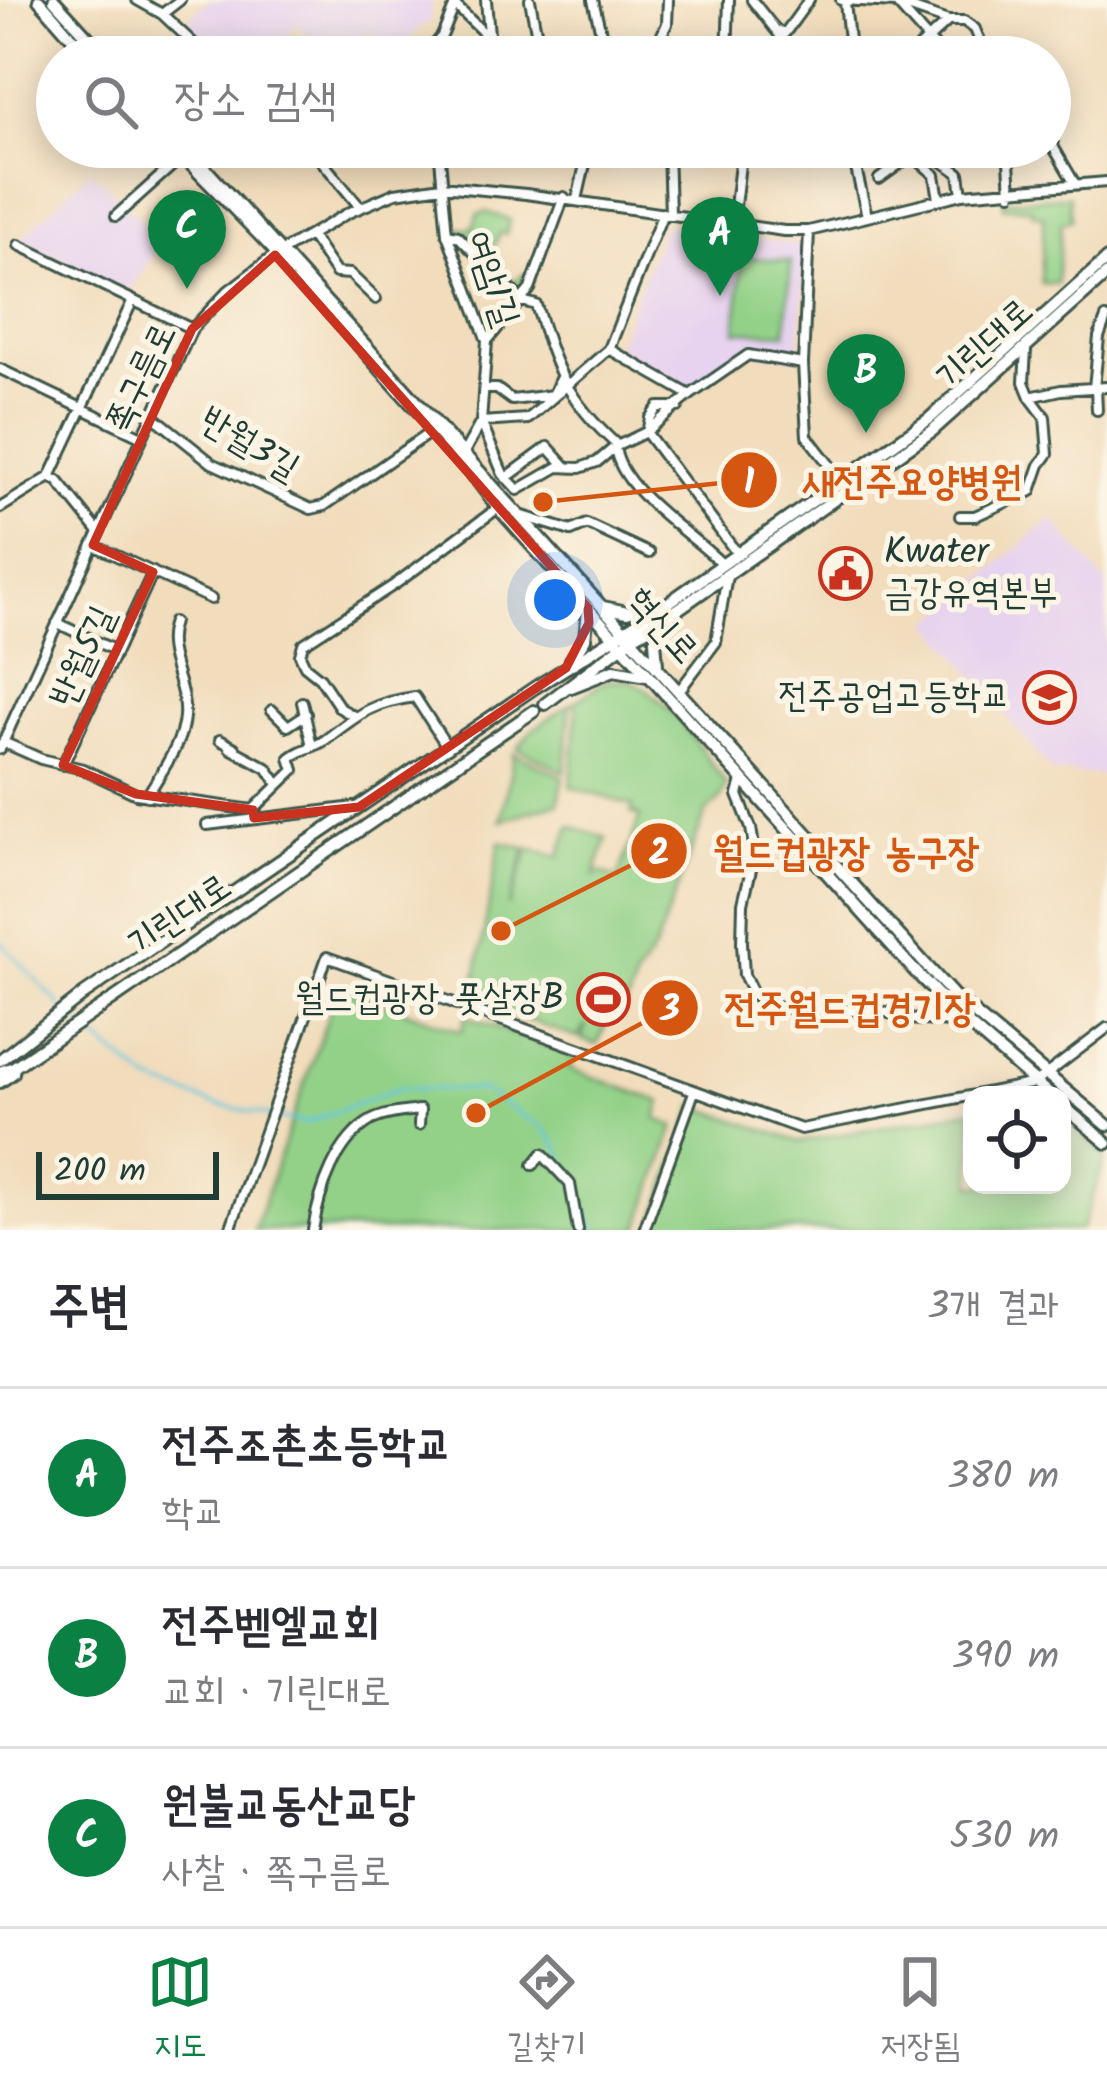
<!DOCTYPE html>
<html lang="ko">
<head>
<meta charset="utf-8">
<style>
  body { margin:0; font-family:Kalam,"Poor Story",sans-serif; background:#f2f2f3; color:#2b2b33 }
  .controls { position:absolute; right:36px; bottom:36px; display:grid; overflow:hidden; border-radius:24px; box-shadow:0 6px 30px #0003 }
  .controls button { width:108px; height:108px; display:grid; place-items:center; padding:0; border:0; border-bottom:3px solid #e1e1e2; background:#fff; color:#2b2b33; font:60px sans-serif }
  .scale { position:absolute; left:36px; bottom:30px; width:183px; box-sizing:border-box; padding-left:12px; border:6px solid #1f3d34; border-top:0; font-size:33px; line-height:42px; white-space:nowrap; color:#1f3d34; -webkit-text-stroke:9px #fcf5e5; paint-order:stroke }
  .you { position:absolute; left:555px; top:600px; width:42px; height:42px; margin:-30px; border:9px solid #fff; border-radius:50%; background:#1a73e8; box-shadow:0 0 0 18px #1a73e833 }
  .badge { display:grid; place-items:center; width:78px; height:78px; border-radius:50%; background:#0b8043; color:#fff; font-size:39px; font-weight:700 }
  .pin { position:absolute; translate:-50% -99px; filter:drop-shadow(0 3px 6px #0008) }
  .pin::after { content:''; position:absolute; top:63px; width:42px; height:36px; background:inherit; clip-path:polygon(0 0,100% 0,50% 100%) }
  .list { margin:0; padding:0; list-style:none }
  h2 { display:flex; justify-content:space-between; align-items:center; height:156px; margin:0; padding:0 48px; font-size:51px }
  h2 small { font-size:39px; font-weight:400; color:#7c7c81 }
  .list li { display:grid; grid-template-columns:78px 1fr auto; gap:36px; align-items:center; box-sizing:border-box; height:180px; padding:0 48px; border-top:3px solid #e1e1e2 }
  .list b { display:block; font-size:45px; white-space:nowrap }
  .list p { margin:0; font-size:39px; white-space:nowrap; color:#7c7c81 }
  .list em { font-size:39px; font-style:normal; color:#7c7c81 }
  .icon { flex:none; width:66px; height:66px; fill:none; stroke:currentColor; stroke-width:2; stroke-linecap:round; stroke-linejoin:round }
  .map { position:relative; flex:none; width:1107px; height:1230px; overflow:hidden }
  .search { position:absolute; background:#fff; box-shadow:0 6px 30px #0003; left:36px; right:36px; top:36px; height:132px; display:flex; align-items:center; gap:30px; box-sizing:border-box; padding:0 42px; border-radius:66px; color:#7c7c81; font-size:45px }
  .sheet { height:696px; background:#fff }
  nav { display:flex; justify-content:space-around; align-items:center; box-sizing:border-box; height:168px; border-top:3px solid #e1e1e2; background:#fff; font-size:33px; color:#7c7c81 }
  nav a { display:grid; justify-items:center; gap:6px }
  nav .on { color:#0b8043 }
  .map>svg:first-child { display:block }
  .built { fill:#e7d2ef }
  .green { fill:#93d188; stroke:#59875e; stroke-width:3 }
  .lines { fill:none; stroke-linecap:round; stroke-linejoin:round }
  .stream { stroke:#62c7df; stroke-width:3 }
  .street-casing { stroke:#3e5548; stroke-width:14 }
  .secondary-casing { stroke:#3e5548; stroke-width:16 }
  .street { stroke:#fff; stroke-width:8 }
  .secondary { stroke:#fff; stroke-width:10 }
  .marked { fill:none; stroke:#c8321e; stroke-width:9; stroke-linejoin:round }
  .labels { text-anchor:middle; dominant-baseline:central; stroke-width:10; stroke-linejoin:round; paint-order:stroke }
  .street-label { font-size:36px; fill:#1f3d34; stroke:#fcf5e5 }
  .poi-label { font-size:36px; fill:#1f3d34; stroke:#fcf5e5; text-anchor:end }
  .leader { fill:none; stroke:#d45610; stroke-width:4.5 }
  .callout-dot { fill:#d45610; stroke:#fcf5e5; stroke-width:4.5 }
  .mark-label { font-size:36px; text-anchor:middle; font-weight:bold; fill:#fff }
  .callout-label { font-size:39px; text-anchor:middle; font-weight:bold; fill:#d45610; stroke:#fcf5e5; stroke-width:10; stroke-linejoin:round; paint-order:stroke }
</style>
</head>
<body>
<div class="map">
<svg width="1107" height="1230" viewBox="0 0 1107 1230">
  <rect width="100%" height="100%" fill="#fcf5e5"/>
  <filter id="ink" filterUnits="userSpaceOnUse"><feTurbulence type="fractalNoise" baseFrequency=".00833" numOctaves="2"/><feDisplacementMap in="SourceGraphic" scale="24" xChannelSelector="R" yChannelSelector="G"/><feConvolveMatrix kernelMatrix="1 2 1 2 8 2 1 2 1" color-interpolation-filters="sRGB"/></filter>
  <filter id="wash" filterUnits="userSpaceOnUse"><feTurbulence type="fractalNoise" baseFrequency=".004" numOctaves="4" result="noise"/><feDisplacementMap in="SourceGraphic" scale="48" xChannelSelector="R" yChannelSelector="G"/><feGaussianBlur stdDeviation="2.7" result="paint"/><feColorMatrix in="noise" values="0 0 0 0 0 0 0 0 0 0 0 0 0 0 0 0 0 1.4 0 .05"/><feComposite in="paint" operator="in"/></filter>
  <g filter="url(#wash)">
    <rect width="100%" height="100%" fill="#f1dcbb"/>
    <!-- built -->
    <path class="built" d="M211,0h221l-3,25 -5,-2 -24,26 -9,2 -21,-21 -27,27h-14l-31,-33 -30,33h-54l-31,-28 16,-22z
      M91,170l64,65 2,14 -29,43 -108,-52z
      M664,225l142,21 -8,112 -48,-6 -57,37 -74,-38 -2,-5z
      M1052,519l55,65v191l-55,-3 -121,-150z"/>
    <!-- green -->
    <path class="green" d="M1069,196l2,24 -10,3 -4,61 -16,-1 3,-67 -11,-2 -1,-6 -29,-1 1,-6z
      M486,212l24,8 -4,14 -6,-1 -12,28 27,21 8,-8 9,6 -9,19 -64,-64 1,-6h12l6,-15z
      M742,257l49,4 -5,72 -50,-2z
      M623,679c39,7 80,74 103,105l-5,14 -15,14 -52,138 -17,26 -14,38 -23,10 5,3 -8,18 -16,-6 5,-14 -9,13 -105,-38 28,-158 26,6 -18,59 22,-59 29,9 11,-31 37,12 -13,39 3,-5 21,6 22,-62 -9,-3 2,-7 -62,-19 6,-79 -4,-5 31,-21z
      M570,704l-5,68 -47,-24 13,-17z
      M514,753l50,24 -6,26 -57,17z
      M338,987l124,44 4,-15 109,41 -5,12 92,33 -5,17 18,7 -37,104h-384z
      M695,1106l105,36 172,-32v75h90v-64l44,36 -25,73h-430z"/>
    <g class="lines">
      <!-- stream -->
      <path class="stream" d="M0,941l61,65
        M80,1025l69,56 64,23 93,19 93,-35 83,2 62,39 15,19 37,82"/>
    </g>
  </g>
  <g filter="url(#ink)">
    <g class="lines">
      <defs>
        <path id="street" d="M137,0l25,14 46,43
          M486,0l5,57
          M530,0l11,57
          M593,0l14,57
          M752,0l45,57
          M841,0l55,3 52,18h16l11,8 8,20 9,8
          M897,4l47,53
          M455,5l33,32
          M162,14l18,-14
          M777,31l8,2 24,-33
          M175,57l12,-18
          M311,57l8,-9
          M386,57l14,-5 5,5
          M424,57l18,-21 15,-36
          M651,57l16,-33 1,-24
          M727,57l2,-57
          M832,57l17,-17 -4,-38
          M909,57l39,-36
          M1050,129l4,19 21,36
          M310,147l50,60
          M439,147l8,87 40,107 -6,81 -19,34
          M668,147l2,67
          M851,147l16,69
          M922,147l37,26 3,21
          M1008,147l3,46
          M319,157l13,-10
          M857,167l22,-20
          M879,179l33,-24 23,20 4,24
          M577,200l12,-53
          M116,216l67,-60
          M733,223l9,-76
          M809,231l-6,133 4,72 34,44
          M447,234l11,2 64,65 14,4c20,64 30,94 81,140
          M311,236l25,37 14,1 26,25
          M19,245l173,84
          M487,341l43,-52 34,-92
          M609,349l81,46
          M1026,350l-2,32 6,15 31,-7 46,-3
          M0,369l142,68
          M1094,388l5,-51 7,-19
          M1096,388l1,22
          M484,389h13l15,11 41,-5 7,-16
          M153,416l59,47 99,46 13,-3 111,-77
          M648,428l2,-10 8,-11h20
          M646,432l90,120
          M615,447l-18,15 -17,6 -22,-1 -40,23 -15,-16 -22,-52 47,-3 81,-70 54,-136
          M50,477l82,-175
          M506,478l42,-31 18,20
          M0,508l50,-31 8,4 41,51
          M523,516l48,15 16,-7 62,29
          M960,516h15l56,-25 9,-26 8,-11 -3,-37 -15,-20
          M93,545l118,54
          M721,563c-31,-31 -101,-72 -106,-116l31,-15 44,-37 58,-40 55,9
          M57,623l59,28
          M679,691l37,-49 11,-67
          M302,702l10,44
          M272,710l16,16 18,-12
          M352,715l-12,-7 -20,-30 -15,-12 -5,-11 3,-11 91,-59 104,-77
          M220,740l15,8
          M3,742l38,17 42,10 53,25 117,16
          M230,748l37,20 11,16
          M0,749l192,-420 36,-38 47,-36 73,-42 47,-20 47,-7 84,8 258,37h25l153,-37 145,-12
          M63,765l90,-193
          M742,780l-4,15 13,33 4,25 -12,50 -1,40 2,32 10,20 14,10 25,4 93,3 22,7 58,4
          M147,796c14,-24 35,-51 37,-79 3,-33 -23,-63 -11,-95
          M253,810l41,-40 -4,-12c12,-10 24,-10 35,-18 34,-26 46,-37 90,-43l33,51
          M207,825l148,-18
          M533,1165l9,-11 28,30 8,46
          M230,1230l97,-273 474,172 234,-46 72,-55
          M313,1230c6,-38 23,-90 59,-110 15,-7 32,-8 48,-10l-1,15
          M644,1230l50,-138"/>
        <path id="secondary" d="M39,0l50,57
          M54,0l52,57
          M174,147l95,98 191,213 38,50 414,460 41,43 97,84
          M186,147l769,850 152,128
          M603,607l24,5 24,-6 7,4
          M571,660l14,-21 3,-31
          M657,665l-2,-25 9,-20
          M571,687l43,-17 33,6
          M545,704l91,-69 28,-16 268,-188 175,-157
          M0,1060l84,-66 450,-306 124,-78 271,-191 178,-160
          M0,1072l14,-5 520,-356
          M0,1082l13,-9 1,-6
          M1062,1105l45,38"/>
      </defs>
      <!-- street casing -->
      <use href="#street" class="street-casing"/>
      <!-- secondary casing -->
      <use href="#secondary" class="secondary-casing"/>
      <!-- street -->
      <use href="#street" class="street"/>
      <!-- secondary -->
      <use href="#secondary" class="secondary"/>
    </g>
  </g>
  <!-- marked area -->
  <path class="marked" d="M275,255l313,353 1,15 -23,45 -207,139 -105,11 -1,-8 -117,-16 -73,-29 90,-193 -60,-27 99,-216z"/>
  <!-- icons -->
  <defs>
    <symbol id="civic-ring" viewBox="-11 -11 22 22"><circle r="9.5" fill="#fcf5e5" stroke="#c8321e" stroke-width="1.5"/><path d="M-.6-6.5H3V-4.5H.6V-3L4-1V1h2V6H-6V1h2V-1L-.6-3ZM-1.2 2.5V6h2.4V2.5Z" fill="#c8321e"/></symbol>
    <symbol id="school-ring" viewBox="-11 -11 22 22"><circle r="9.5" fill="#fcf5e5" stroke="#c8321e" stroke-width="1.5"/><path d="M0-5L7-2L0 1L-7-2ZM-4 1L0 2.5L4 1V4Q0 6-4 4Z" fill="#c8321e"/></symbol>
    <symbol id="stadium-ring" viewBox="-11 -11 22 22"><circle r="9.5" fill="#fcf5e5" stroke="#c8321e" stroke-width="1.5"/><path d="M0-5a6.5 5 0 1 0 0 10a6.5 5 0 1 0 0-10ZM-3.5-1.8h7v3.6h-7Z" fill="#c8321e"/></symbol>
  </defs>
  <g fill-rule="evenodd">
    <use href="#civic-ring" x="816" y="544" width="59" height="59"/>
    <use href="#school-ring" x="1020" y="668" width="59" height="59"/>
    <use href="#stadium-ring" x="574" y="970" width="59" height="59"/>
  </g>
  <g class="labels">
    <!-- street labels -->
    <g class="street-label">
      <text transform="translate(491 279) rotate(72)">여암1길</text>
      <text transform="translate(985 345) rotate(-42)">기린대로</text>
      <text transform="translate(142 378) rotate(-64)">쪽구름로</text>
      <text transform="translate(249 445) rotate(31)">반월3길</text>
      <text transform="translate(661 627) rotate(48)">혁신로</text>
      <text transform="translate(84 657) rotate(-65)">반월5길</text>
      <text transform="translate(180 916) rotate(-34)">기린대로</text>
    </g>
    <!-- poi labels -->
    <g class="poi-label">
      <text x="884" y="553" text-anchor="start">Kwater<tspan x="884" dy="41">금강유역본부</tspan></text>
      <text x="1010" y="697">전주공업고등학교</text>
      <text x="564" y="999">월드컵광장 풋살장B</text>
    </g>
  </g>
  <!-- callouts -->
  <path class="leader" d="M543 502L749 480M501 931L659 851M476 1113L670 1008"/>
  <g class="callout-dot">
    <circle cx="543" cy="502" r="12"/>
    <circle cx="501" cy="931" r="12"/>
    <circle cx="476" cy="1113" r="12"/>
    <circle cx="749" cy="480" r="30"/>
    <circle cx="659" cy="851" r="30"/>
    <circle cx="670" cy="1008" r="30"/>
  </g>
  <g class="mark-label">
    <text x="749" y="493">1</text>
    <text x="659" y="864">2</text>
    <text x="670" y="1020">3</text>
  </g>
  <g class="callout-label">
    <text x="912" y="494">새전주요양병원</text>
    <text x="846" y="865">월드컵광장 농구장</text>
    <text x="850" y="1021">전주월드컵경기장</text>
  </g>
</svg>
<div class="controls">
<button><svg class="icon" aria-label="locate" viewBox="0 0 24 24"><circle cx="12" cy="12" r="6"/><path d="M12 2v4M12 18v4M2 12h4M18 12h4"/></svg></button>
</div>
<div class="scale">200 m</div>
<div class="you"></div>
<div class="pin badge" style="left:720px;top:296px">A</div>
<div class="pin badge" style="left:866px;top:433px">B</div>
<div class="pin badge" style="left:187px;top:289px">C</div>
<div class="search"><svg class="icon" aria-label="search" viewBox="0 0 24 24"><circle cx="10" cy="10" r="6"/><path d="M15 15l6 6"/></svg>장소 검색</div>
</div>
<section class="sheet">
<h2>주변<small>3개 결과</small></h2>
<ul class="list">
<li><span class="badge">A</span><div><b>전주조촌초등학교</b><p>학교</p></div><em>380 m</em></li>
<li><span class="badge">B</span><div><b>전주벧엘교회</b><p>교회 · 기린대로</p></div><em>390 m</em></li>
<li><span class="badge">C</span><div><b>원불교동산교당</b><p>사찰 · 쪽구름로</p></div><em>530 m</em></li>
</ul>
</section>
<nav>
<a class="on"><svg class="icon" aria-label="map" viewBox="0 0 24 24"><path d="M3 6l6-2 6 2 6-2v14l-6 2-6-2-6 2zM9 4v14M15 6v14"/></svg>지도</a>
<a><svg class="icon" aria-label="directions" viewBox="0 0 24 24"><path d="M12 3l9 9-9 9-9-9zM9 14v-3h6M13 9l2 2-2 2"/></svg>길찾기</a>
<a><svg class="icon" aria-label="saved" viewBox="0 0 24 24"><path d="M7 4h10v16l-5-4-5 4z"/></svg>저장됨</a>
</nav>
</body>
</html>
